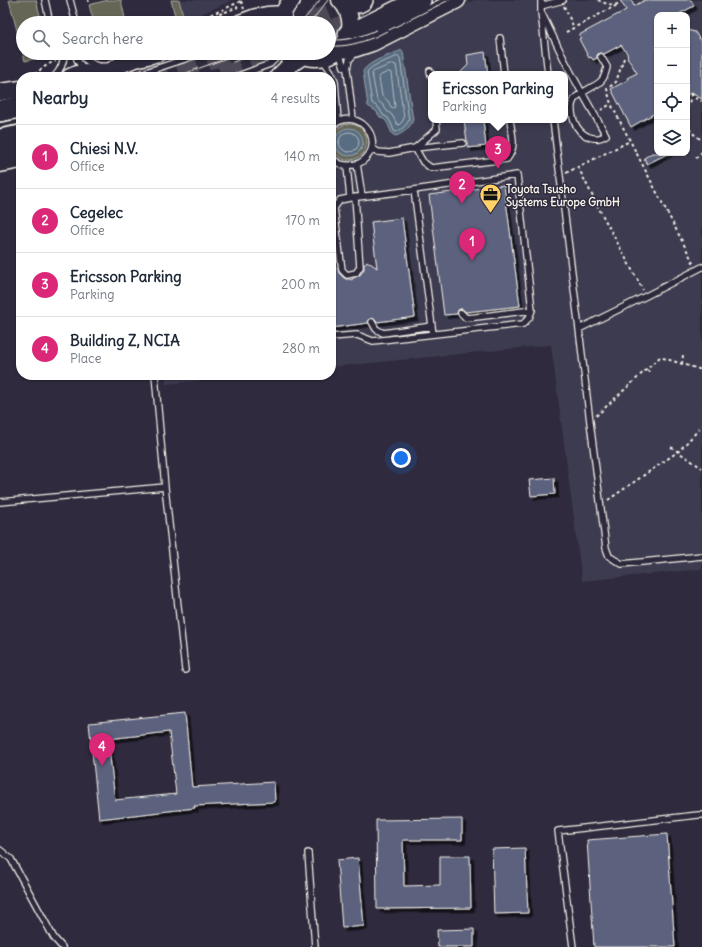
<!DOCTYPE html>
<html lang="en">
<head>
<meta charset="utf-8">
<style>
  body { margin:0; font-family:Delius,sans-serif; background:#f2f2f3; color:#1f2937 }
  .controls { position:absolute; right:12px; top:12px; display:grid; overflow:hidden; border-radius:8px; box-shadow:0 1px 3px #0004 }
  .controls button { width:36px; height:36px; display:grid; place-items:center; padding:0; border:0; border-bottom:1px solid #e0e1e3; background:#fff; color:#1f2937; font:20px sans-serif }
  .you { position:absolute; left:401px; top:458px; width:14px; height:14px; margin:-10px; border:3px solid #fff; border-radius:50%; background:#1a73e8; box-shadow:0 0 0 6px #1a73e833 }
  .badge { display:grid; place-items:center; width:26px; height:26px; border-radius:50%; background:#db2777; color:#fff; font-size:13px; font-weight:700 }
  .pin { position:absolute; translate:-50% -33px; filter:drop-shadow(0 1px 2px #0008) }
  .pin::after { content:''; position:absolute; top:21px; width:14px; height:12px; background:inherit; clip-path:polygon(0 0,100% 0,50% 100%) }
  .popup { position:absolute; left:428px; top:71px; width:140px; height:52px; box-sizing:border-box; display:grid; place-content:center; border-radius:8px; background:#fff; filter:drop-shadow(0 1px 3px #0005); font-size:13px; white-space:nowrap; color:#747a83 }
  .popup b { font-size:15px; color:#1f2937 }
  .popup::after { content:''; position:absolute; left:50%; top:100%; margin-left:-8px; border:8px solid transparent; border-top-color:#fff }
  .list { margin:0; padding:0; list-style:none }
  h2 { display:flex; justify-content:space-between; align-items:center; height:52px; margin:0; padding:0 16px; font-size:17px }
  h2 small { font-size:13px; font-weight:400; color:#747a83 }
  .list li { display:grid; grid-template-columns:26px 1fr auto; gap:12px; align-items:center; box-sizing:border-box; height:64px; padding:0 16px; border-top:1px solid #e0e1e3 }
  .list b { display:block; font-size:15px; white-space:nowrap }
  .list p { margin:0; font-size:13px; white-space:nowrap; color:#747a83 }
  .list em { font-size:13px; font-style:normal; color:#747a83 }
  .icon { flex:none; width:22px; height:22px; fill:none; stroke:currentColor; stroke-width:2; stroke-linecap:round; stroke-linejoin:round }
  .map { position:relative; flex:none; width:702px; height:947px; overflow:hidden }
  .search { position:absolute; background:#fff; box-shadow:0 1px 3px #0004; left:16px; top:16px; width:320px; height:44px; display:flex; align-items:center; gap:10px; box-sizing:border-box; padding:0 14px; border-radius:22px; color:#747a83; font-size:15px }
  .panel { position:absolute; background:#fff; box-shadow:0 1px 3px #0004; left:16px; top:72px; width:320px; height:308px; border-radius:16px }
  .map>svg:first-child { display:block }
  .built { fill:#3c3b50; fill-rule:evenodd }
  .green { fill:#656657; stroke:#acaca0; fill-rule:evenodd }
  .water { fill:#586d82; stroke:#96a2ab }
  .lines { fill:none; stroke-linecap:round; stroke-linejoin:round }
  .shore { stroke:#b6bcbf; stroke-width:1 }
  .building { fill:#5b627e; stroke:#f4f1e8; fill-rule:evenodd; filter:url(#shadow) }
  .highway-tunnel { stroke:#4d4857; stroke-width:21; stroke-dasharray:21 10; stroke-linecap:butt }
  .lane-casing { stroke:#f4f1e8; stroke-width:8 }
  .secondary-casing { stroke:#f4f1e8; stroke-width:19 }
  .primary-casing { stroke:#f4f1e8; stroke-width:21 }
  .highway-casing { stroke:#f4f1e8; stroke-width:24 }
  .path { stroke:#f4f1e8; stroke-width:2; stroke-dasharray:3 3; stroke-linecap:butt }
  .lane { stroke:#2f2a3d; stroke-width:5.5 }
  .secondary { stroke:#2f2a3d; stroke-width:16 }
  .primary { stroke:#2f2a3d; stroke-width:18 }
  .highway { stroke:#2f2a3d; stroke-width:21 }
  .tram { stroke:#f4f1e8; stroke-width:1 }
  .labels { text-anchor:middle; dominant-baseline:central; stroke-width:3; stroke-linejoin:round; paint-order:stroke }
  .poi-label { font-size:11px; font-weight:bold; fill:#f4f1e8; stroke:#2f2a3d; text-anchor:start }
</style>
</head>
<body>
<div class="map">
<svg width="702" height="947" viewBox="0 0 702 947">
  <defs>
    <filter id="shadow"><feDropShadow dx="3.5" dy="3.5" stdDeviation="0" flood-color="#0009"/></filter>
  </defs>
  <rect width="100%" height="100%" fill="#2f2a3d"/>
  <filter id="ink" filterUnits="userSpaceOnUse"><feTurbulence type="fractalNoise" baseFrequency=".025" numOctaves="2"/><feDisplacementMap in="SourceGraphic" scale="8" xChannelSelector="R" yChannelSelector="G"/><feConvolveMatrix kernelMatrix="1 2 1 2 8 2 1 2 1" color-interpolation-filters="sRGB"/></filter>
  <g filter="url(#ink)">
    <!-- built -->
    <path class="built" d="M179,0h54l-48,21z
      M474,0h228v569l-120,12 -31,-236 -220,22v-290h-17l107,-47zM657,15h30v138h-30zM431,74h134v46h-134z
      M165,375h92l-91,9z"/>
    <!-- green -->
    <path class="green" d="M9,0h27l6,23h-19v30h27v2l-25,6z
      M108,0h13l5,23h-32l-5,-18z
      M171,0h8l6,22 -35,1 25,-7z
      M346,124c4,0 8,0 12,2 8,4 11,15 7,24 -1,4 -4,6 -8,8 -23,11 -38,-25 -11,-34zM347,129c5,0 7,2 11,5 13,12 -3,29 -19,18l-3,-16 3,-3z"/>
    <!-- water -->
    <path class="water" d="M402,50l1,2 10,68c-4,9 -8,12 -17,16l-4,-2 -4,-10 -3,-4 -5,-3 -4,-6 -8,-5 -5,-35c7,-11 28,-16 39,-21z
      M335 142a14 14 0 1 1 28 0a14 14 0 1 1-28 0Z"/>
    <g class="lines">
      <!-- shore -->
      <path class="shore" d="M398,56l2,2 9,62c-3,6 -7,9 -13,12l-2,-1 -3,-8 -3,-5 -5,-3 -4,-7 -7,-5 -5,-31c5,-8 23,-12 31,-16z
        M393,64l3,1 8,53 -2,4 -3,3 -2,-1 -5,-9 -5,-4 -4,-6 -6,-5 -5,-26 1,-2z
        M388,72h2l1,1 4,33 -1,2 -3,-1 -3,-6 -6,-5 -3,-18 1,-2z
        M339 142a10 10 0 1 1 20 0a10 10 0 1 1-20 0Z"/>
    </g>
    <!-- building -->
    <path class="building" d="M620,0h11l3,6 11,-6h46l3,6 -17,9h-20v97l-26,15 -20,-38 17,-9 -1,-2 10,-5 -5,-8 -4,-6 -1,-6 -6,-8 -17,9 -3,-1h-2l-2,2v3l-4,2 -2,-3 -2,1 -10,-19 2,-1 -2,-3 47,-25z
      M687,30l8,2 7,11v56l-11,-6 -4,2z
      M485,52l3,22h-29l9,-9 -1,-10z
      M464,120h19l3,26 -18,2z
      M652,153h17l-22,11 -3,-6z
      M504,185l16,121 -54,6 -4,-3h-2l-2,1 -1,4 -13,1 -15,-120z
      M402,218l13,99 -38,5 -3,-3 -2,-1 -3,2 -1,3 -37,5v-64l7,5 1,4 5,5 2,1h4l2,1 1,-2 7,-3 4,-6v-4l3,-4 10,7 -6,-46z
      M554,478l1,16 -24,2 -2,-16z
      M185,713l7,74 82,-5 1,20 -81,4 1,2 -96,11 -10,-96zM169,732l7,62 -61,6 -7,-61z
      M462,819v21h-59l1,46 36,-1v-29h30l1,52 -94,1 -1,-89z
      M667,834l8,113h-81l-7,-107z
      M525,848l3,65 -34,1 -2,-65z
      M358,858l6,68 -22,2 -5,-68z
      M474,929v18h-36l-1,-17z"/>
    <g class="lines">
      <!-- highway-tunnel -->
      <path class="highway-tunnel" d="M310,23l48,-21
        M329,32l35,-16
        M147,77l82,-24
        M222,77l59,-24"/>
      <defs>
        <path id="lane" d="M45,0l5,23
          M70,0l6,23
          M541,0v12l7,62
          M541,6l22,-6
          M541,12c8,16 15,31 23,47 13,26 28,51 42,76 -6,4 -10,4 -17,2 -8,-3 -12,-8 -15,-16 -7,-22 2,-25 20,-35 2,-1 5,-3 7,-5 4,-4 5,-10 6,-14l-6,-10
          M500,38l4,36
          M339,52l5,15 3,2 6,50
          M76,53c0,8 4,13 11,16
          M80,53l1,3c10,8 18,13 30,9
          M322,59l8,11 5,11 3,40
          M347,69l2,-9 6,-7
          M430,71l1,4
          M54,77c7,-7 10,-15 10,-24
          M133,77l4,-2 66,-22
          M235,77l35,-13 11,-11
          M553,120l26,209 11,93 16,126 3,8 6,4 7,4 80,-8
          M331,127c24,-23 56,11 34,32 -4,4 -9,6 -14,6 -8,1 -15,-2 -20,-8
          M463,143l-48,5 8,14 8,6 76,-9c10,-13 5,-24 3,-39
          M372,148l6,4 11,1 26,-5 22,-19 -1,-9
          M357,164l5,32
          M347,166l3,32
          M414,190l19,144
          M461,313l5,5 10,-1 56,-7
          M372,322l4,7 7,4 49,-7
          M579,329l67,-33 56,-29
          M331,337l26,-2 16,6 150,-17 6,-6 3,-8 -15,-135 -103,15 -64,8 -10,2 -6,8 8,62 5,5 9,-2 4,-6 -5,-70
          M155,375l10,112 20,183
          M0,502l165,-15
          M0,850l11,9 43,79 8,9
          M308,853l7,94
          M573,947l-15,-116 140,-16h4"/>
        <path id="secondary" d="M240,23l16,-6 11,-2 16,-1
          M282,23c0,-10 3,-16 10,-23
          M339,49l12,1 21,-7 85,-43
          M298,53c36,20 70,-24 42,-53
          M70,77c12,-6 23,-6 35,0
          M107,77c9,-16 35,-19 51,-24
          M278,77l13,-13 12,-8
          M0,92l21,-3
          M0,164l21,-4"/>
        <path id="primary" d="M0,153l21,-4"/>
        <path id="highway" d="M358,2l4,-2
          M349,34l13,-5 58,-29
          M0,111l21,-4
          M0,140l21,-4"/>
      </defs>
      <!-- lane casing -->
      <use href="#lane" class="lane-casing"/>
      <!-- secondary casing -->
      <use href="#secondary" class="secondary-casing"/>
      <!-- primary casing -->
      <use href="#primary" class="primary-casing"/>
      <!-- highway casing -->
      <use href="#highway" class="highway-casing"/>
      <!-- path -->
      <path class="path" d="M88,0l1,2
        M598,0c7,4 15,6 24,3
        M241,1l3,8
        M564,6l10,22
        M188,23l32,-12 23,-11
        M197,23l41,-16
        M566,32l53,-28
        M261,53l2,6
        M624,58l-8,24 -9,7 4,15 83,160
        M29,77c10,-4 16,-13 27,-16
        M311,77l13,-5
        M687,108l4,-11v-5l4,6 7,3
        M601,110l10,-6
        M687,123c2,8 8,13 15,17
        M696,158l6,-6
        M578,167l20,40 45,83
        M566,173l64,-32
        M682,364l1,-9
        M647,370l4,4
        M596,416l64,-59 42,13
        M671,447l31,21
        M608,500l71,-49 23,-25"/>
      <!-- lane -->
      <use href="#lane" class="lane"/>
      <!-- secondary -->
      <use href="#secondary" class="secondary"/>
      <!-- primary -->
      <use href="#primary" class="primary"/>
      <!-- highway -->
      <use href="#highway" class="highway"/>
      <!-- tram -->
      <path class="tram" d="M301,23l19,-23
        M310,23l18,-23
        M329,40c16,1 32,-3 47,-10
        M329,46c18,1 30,-3 46,-9l74,-37
        M233,62l25,-9
        M175,77l66,-24
        M0,122l21,-4
        M0,128l21,-4"/>
    </g>
  </g>
  <!-- icons -->
  <defs>
    <symbol id="office-pin" viewBox="-11 -11 22 30"><path d="M0 17L-7.5 6A9.5 9.5 0 1 1 7.5 6Z" fill="#ffd166" stroke="#2f2a3d"/><path d="M-6-3h4V-5.5h4V-3h4V5H-6ZM-1-4.5V-3h2v-1.5ZM-6 0V1H6V0Z" fill="#111"/></symbol>
  </defs>
  <g fill-rule="evenodd">
    <use href="#office-pin" x="478" y="182" width="25" height="34"/>
  </g>
  <g class="labels">
    <!-- poi labels -->
    <g class="poi-label">
      <text x="506" y="189">Toyota Tsusho<tspan x="506" dy="13">Systems Europe GmbH</tspan></text>
    </g>
  </g>
</svg>
<div class="controls">
<button>+</button>
<button>−</button>
<button><svg class="icon" aria-label="locate" viewBox="0 0 24 24"><circle cx="12" cy="12" r="6"/><path d="M12 2v4M12 18v4M2 12h4M18 12h4"/></svg></button>
<button><svg class="icon" aria-label="layers" viewBox="0 0 24 24"><path d="M12 4l9 5-9 5-9-5zM3 14l9 5 9-5"/></svg></button>
</div>
<div class="you"></div>
<div class="pin badge" style="left:472px;top:261px">1</div>
<div class="pin badge" style="left:462px;top:204px">2</div>
<div class="pin badge" style="left:498px;top:169px">3</div>
<div class="popup"><b>Ericsson Parking</b>Parking</div>
<div class="pin badge" style="left:102px;top:766px">4</div>
<div class="search"><svg class="icon" aria-label="search" viewBox="0 0 24 24"><circle cx="10" cy="10" r="6"/><path d="M15 15l6 6"/></svg>Search here</div>
<section class="panel">
<h2>Nearby<small>4 results</small></h2>
<ul class="list">
<li><span class="badge">1</span><div><b>Chiesi N.V.</b><p>Office</p></div><em>140 m</em></li>
<li><span class="badge">2</span><div><b>Cegelec</b><p>Office</p></div><em>170 m</em></li>
<li><span class="badge">3</span><div><b>Ericsson Parking</b><p>Parking</p></div><em>200 m</em></li>
<li><span class="badge">4</span><div><b>Building Z, NCIA</b><p>Place</p></div><em>280 m</em></li>
</ul>
</section>
</div>
</body>
</html>
